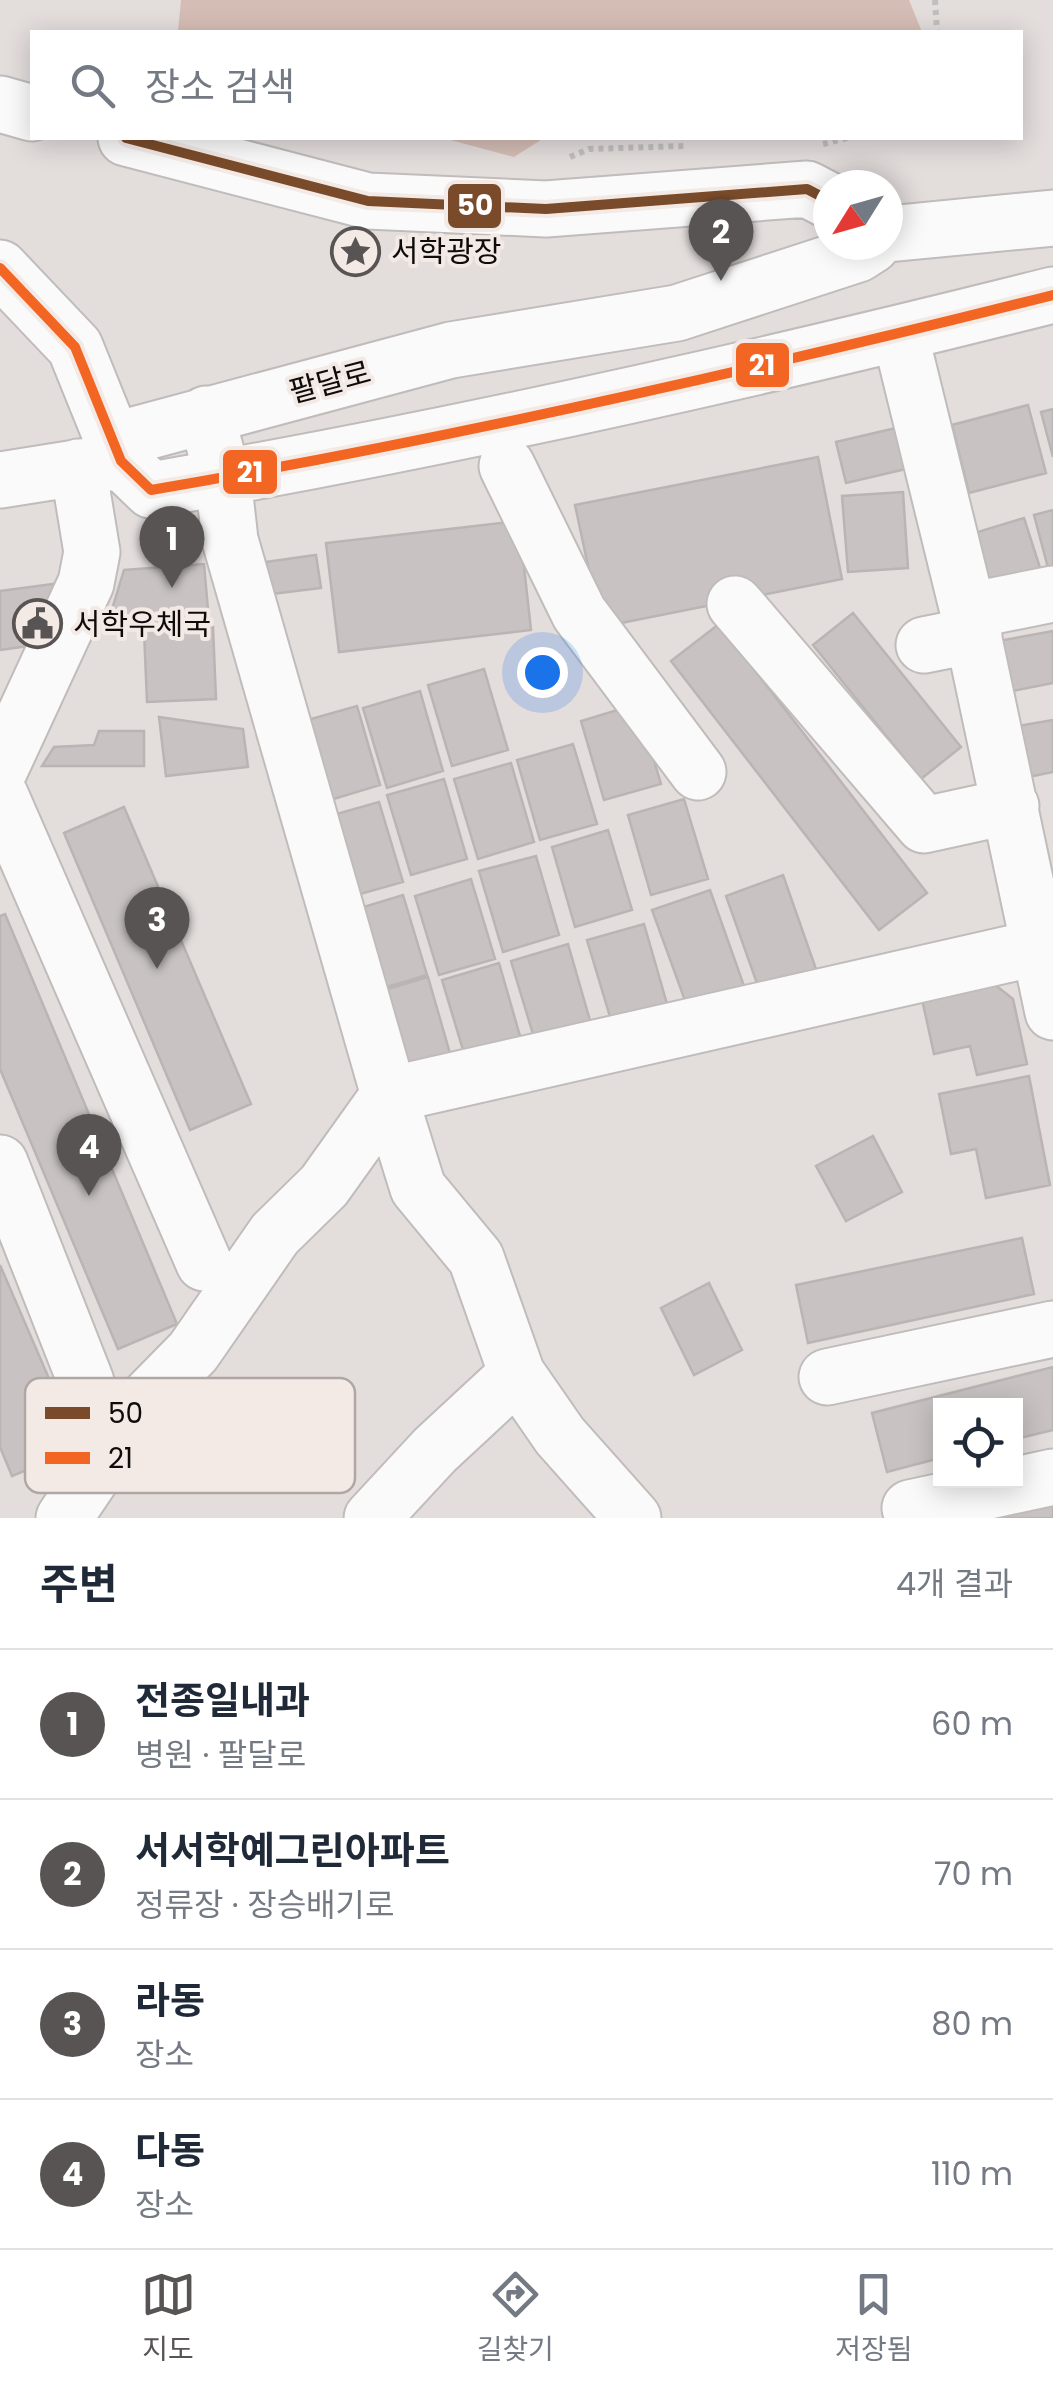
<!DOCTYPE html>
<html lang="ko">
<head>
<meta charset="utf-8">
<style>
  body { margin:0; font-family:Poppins,"Noto Sans KR",sans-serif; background:#f2f2f3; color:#1f2937 }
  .controls { position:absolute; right:30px; bottom:30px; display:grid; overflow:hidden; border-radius:0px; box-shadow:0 5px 25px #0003 }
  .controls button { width:90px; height:90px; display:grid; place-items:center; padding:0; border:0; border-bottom:2px solid #e0e1e3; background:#fff; color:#1f2937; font:50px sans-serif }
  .compass { position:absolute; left:813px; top:170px; width:90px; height:90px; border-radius:50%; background:#fff; box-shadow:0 5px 25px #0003; rotate:233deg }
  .you { position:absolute; left:542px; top:672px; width:35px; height:35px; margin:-25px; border:8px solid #fff; border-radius:50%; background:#1a73e8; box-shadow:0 0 0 15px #1a73e833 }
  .badge { display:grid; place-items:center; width:65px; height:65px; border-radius:50%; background:#595454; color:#fff; font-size:32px; font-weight:700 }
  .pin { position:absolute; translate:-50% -82px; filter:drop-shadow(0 2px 5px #0008) }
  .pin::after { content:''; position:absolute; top:52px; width:35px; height:30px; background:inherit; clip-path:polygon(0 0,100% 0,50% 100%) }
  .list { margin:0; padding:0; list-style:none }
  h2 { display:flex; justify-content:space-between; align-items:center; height:130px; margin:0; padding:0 40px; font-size:42px }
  h2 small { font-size:32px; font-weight:400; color:#747a83 }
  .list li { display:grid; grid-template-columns:65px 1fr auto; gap:30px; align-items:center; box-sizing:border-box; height:150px; padding:0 40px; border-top:2px solid #e0e1e3 }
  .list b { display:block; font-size:38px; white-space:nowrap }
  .list p { margin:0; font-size:32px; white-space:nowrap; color:#747a83 }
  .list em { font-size:32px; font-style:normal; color:#747a83 }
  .icon { flex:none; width:55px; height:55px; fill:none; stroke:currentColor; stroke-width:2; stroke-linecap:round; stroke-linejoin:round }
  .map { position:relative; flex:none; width:1053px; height:1518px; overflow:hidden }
  .search { position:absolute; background:#fff; box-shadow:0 5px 25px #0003; left:30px; right:30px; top:30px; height:110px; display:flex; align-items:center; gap:25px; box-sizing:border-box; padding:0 35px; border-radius:0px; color:#747a83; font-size:38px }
  .sheet { height:730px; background:#fff }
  nav { display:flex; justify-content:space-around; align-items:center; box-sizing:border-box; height:140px; border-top:2px solid #e0e1e3; background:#fff; font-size:28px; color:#747a83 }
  nav a { display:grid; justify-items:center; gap:5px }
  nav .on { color:#595454 }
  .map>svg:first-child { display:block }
  .green { fill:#d4bdb5 }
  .building { fill:#c8c3c2; stroke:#bab5b4; stroke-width:2.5 }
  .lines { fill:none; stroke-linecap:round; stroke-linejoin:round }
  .minor-casing { stroke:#c0bcbb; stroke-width:59 }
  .path { stroke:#c1bfbe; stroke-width:6; stroke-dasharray:5 5; stroke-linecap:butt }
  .minor { stroke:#fbfafa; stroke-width:55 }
  .bus-1-casing { stroke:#f3eae6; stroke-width:18 }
  .bus-2-casing { stroke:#f3eae6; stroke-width:18 }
  .bus-1 { stroke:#7a4b2a; stroke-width:10 }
  .bus-2 { stroke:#f26522; stroke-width:10 }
  .labels { text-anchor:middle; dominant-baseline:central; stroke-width:8; stroke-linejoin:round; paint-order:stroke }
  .poi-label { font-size:30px; fill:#0e0b0a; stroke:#f3eae6; text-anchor:start }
  .street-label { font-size:30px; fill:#0e0b0a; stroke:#f3eae6 }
  .key { fill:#f3eae6; stroke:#aea7a4; stroke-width:2.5 }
  .key-label { font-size:28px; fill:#0e0b0a }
  .line-badge { stroke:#f3eae6; stroke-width:4 }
  .badge-label { font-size:28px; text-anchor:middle; font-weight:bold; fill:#fff }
</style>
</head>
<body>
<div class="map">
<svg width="1053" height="1518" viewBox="0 0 1053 1518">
  <rect width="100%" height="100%" fill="#e3dddc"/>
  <!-- green -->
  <path class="green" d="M181,0h728l13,32h-744z
    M443,138h101l-30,19z"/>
  <!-- building -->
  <path class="building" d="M1028,405l18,68 -77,20 -17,-68z
    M1053,409v48l-12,-45z
    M900,427l10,41 -64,15 -10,-41z
    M818,457l24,122 -241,48 -26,-122z
    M903,492l5,76 -60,4 -6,-76z
    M1053,510v73h-1l-18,-68z
    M1024,518l18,56 -66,20 -18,-56z
    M519,521l12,109 -192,22 -13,-109z
    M316,555l5,33 -58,7 -5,-32z
    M204,564l5,57 -103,8 18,-59z
    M60,583l-25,62 -35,5v-59z
    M853,613l108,134 -40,32 -108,-134z
    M719,624l208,269 -48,37 -208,-269z
    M213,627l3,72 -69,3 -3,-72z
    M1053,631v52l-51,10 -9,-51z
    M484,669l24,81 -56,16 -24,-81z
    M420,691l23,80 -56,17 -24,-80z
    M637,704l24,80 -57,16 -23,-79z
    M357,706l23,79 -56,17 -24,-80z
    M159,717l84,12 5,38 -82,9z
    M1053,720v52l-25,5 -10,-51z
    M99,731h45v35h-102l12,-19 40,-2z
    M573,744l24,80 -57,16 -23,-80z
    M511,763l23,79 -56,17 -24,-80z
    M444,779l23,80 -56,16 -24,-80z
    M684,799l24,80 -57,16 -23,-80z
    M379,802l24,80 -57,16 -24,-80z
    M124,807l127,297 -61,26 -126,-297z
    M608,830l24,80 -57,17 -23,-80z
    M536,856l23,79 -56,17 -24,-81z
    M783,875l34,97 -57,20 -34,-96z
    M471,879l24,80 -56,16 -24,-79z
    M710,890l34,96 -57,20 -35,-96z
    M403,895l24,80 -57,17 -23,-80z
    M5,914l172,410 -59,25 -118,-280v-153z
    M644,924l23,80 -56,16 -24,-80z
    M568,944l23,80 -56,17 -24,-80z
    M499,963l23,80 -56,17 -24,-80z
    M428,977l23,80 -56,17 -24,-80z
    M985,977l28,22 14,65 -50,11 -7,-29 -36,8 -14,-64z
    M1029,1076l21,109 -64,13 -10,-49 -25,5 -12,-60z
    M873,1136l29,56 -56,29 -30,-55z
    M1022,1238l12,56 -226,49 -12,-58z
    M0,1265l79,183 -67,28 -12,-29z
    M709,1283l33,67 -48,25 -33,-67z
    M1053,1367v63l-37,9v-33h-76v52l-53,14 -15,-59z
    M1053,1505v13h-63z"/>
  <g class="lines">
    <defs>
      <path id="minor" d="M0,104l32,9
        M126,138l242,63 178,8 261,-20 21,11
        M888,234l165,-16
        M0,268l75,79 46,114 30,29c303,-52 604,-120 902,-195
        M900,334l68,277 85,401
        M206,414l17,64 7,62 159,555 664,-151
        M121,461l17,-27 313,-84 226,-37 181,-59 14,-9
        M507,466l72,147 119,159
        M0,480l114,-18
        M735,604l189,221 87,-19
        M968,611l85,-17
        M924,645l50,-10
        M0,769l86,-186 6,-31 -14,-85
        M0,795l204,468
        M389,1095l29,93 58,70 41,116 43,62 73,82
        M0,1163l86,219
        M827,1377l226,-48
        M910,1508l143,-31
        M64,1518l75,-111 54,-55 82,-118 49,-48 65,-91
        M372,1518l63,-68 82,-76"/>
    </defs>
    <!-- minor casing -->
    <use href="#minor" class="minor-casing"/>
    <!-- path -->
    <path class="path" d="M935,0l2,32
      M823,144l24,-6
      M570,157l19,-8 96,-3"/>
    <!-- minor -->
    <use href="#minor" class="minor"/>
    <defs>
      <path id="bus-1" d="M126,138l242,63 178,8 261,-20 21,11"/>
      <path id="bus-2" d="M0,268l75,79 46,114 30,29c303,-52 604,-120 902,-195"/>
    </defs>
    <!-- bus-1 casing -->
    <use href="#bus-1" class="bus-1-casing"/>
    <!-- bus-2 casing -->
    <use href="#bus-2" class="bus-2-casing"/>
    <!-- bus-1 -->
    <use href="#bus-1" class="bus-1"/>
    <!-- bus-2 -->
    <use href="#bus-2" class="bus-2"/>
  </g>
  <!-- icons -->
  <defs>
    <symbol id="sight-ring" viewBox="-11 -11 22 22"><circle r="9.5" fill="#f3eae6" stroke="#595454" stroke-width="1.5"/><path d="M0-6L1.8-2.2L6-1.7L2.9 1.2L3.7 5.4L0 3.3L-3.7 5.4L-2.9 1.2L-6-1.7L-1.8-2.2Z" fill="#595454"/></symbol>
    <symbol id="civic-ring" viewBox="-11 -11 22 22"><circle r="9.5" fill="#f3eae6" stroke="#595454" stroke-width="1.5"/><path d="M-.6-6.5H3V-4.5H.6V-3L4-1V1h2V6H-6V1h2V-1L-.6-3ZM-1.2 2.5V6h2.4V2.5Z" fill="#595454"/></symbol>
  </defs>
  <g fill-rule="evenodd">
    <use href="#sight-ring" x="328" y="224" width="55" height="55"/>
    <use href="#civic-ring" x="10" y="596" width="55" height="55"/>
  </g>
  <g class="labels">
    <!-- poi labels -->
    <g class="poi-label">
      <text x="391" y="251">서학광장</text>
      <text x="73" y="624">서학우체국</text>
    </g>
    <!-- street labels -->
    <g class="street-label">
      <text transform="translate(330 382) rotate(-15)">팔달로</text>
    </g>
  </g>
  <!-- legend -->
  <rect x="25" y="1378" width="330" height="115" rx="15" class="key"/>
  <rect x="45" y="1407" width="45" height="12" fill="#7a4b2a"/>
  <rect x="45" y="1452" width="45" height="12" fill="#f26522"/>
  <g class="key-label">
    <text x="108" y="1423">50</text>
    <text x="108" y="1468">21</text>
  </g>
  <g class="line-badge">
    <rect x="446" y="182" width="57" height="48" rx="10" fill="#7a4b2a"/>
    <rect x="734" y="341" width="57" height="48" rx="10" fill="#f26522"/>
    <rect x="221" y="448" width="58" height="48" rx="10" fill="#f26522"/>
  </g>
  <g class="badge-label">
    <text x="475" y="215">50</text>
    <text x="762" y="375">21</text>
    <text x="250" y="482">21</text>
  </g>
</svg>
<div class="controls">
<button><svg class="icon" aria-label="locate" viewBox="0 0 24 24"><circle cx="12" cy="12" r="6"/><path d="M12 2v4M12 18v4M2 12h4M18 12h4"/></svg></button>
</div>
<svg class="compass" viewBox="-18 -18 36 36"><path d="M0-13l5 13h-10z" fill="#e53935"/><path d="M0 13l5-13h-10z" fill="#747a83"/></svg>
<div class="you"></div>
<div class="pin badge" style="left:172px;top:588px">1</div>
<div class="pin badge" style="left:721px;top:281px">2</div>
<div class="pin badge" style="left:157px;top:969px">3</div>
<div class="pin badge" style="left:89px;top:1196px">4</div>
<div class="search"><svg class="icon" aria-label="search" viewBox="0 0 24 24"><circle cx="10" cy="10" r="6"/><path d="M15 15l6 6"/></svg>장소 검색</div>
</div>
<section class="sheet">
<h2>주변<small>4개 결과</small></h2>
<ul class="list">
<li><span class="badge">1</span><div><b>전종일내과</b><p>병원 · 팔달로</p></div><em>60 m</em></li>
<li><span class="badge">2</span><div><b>서서학예그린아파트</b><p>정류장 · 장승배기로</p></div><em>70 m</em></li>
<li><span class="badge">3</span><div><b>라동</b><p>장소</p></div><em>80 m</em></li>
<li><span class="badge">4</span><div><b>다동</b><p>장소</p></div><em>110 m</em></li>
</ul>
</section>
<nav>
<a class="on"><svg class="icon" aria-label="map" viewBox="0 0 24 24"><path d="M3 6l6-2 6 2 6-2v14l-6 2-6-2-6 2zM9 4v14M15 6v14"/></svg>지도</a>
<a><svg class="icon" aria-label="directions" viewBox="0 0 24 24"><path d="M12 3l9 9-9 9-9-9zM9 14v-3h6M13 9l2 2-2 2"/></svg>길찾기</a>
<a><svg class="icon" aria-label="saved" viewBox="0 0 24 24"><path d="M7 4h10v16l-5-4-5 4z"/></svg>저장됨</a>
</nav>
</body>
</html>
